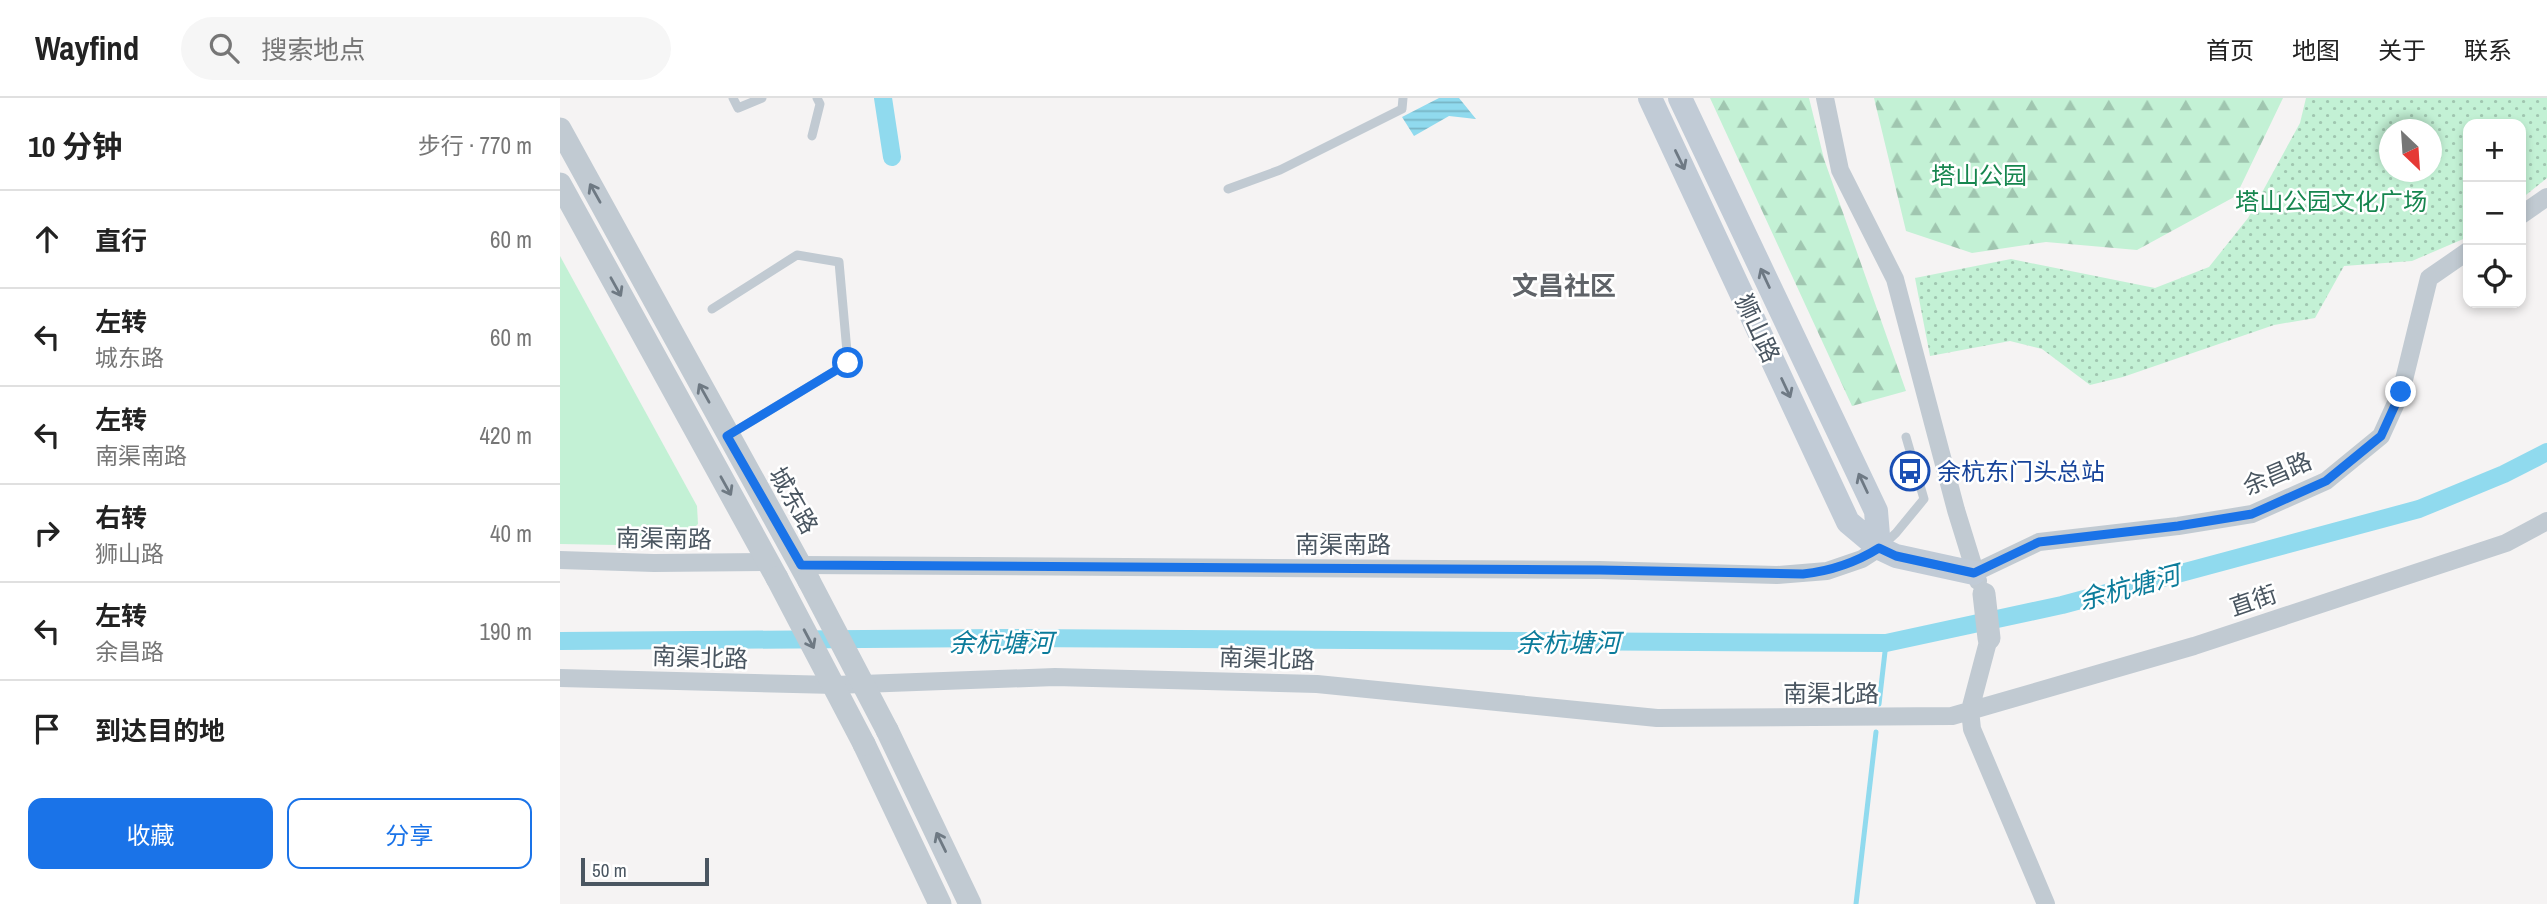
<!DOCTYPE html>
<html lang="zh">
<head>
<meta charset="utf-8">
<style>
  body { margin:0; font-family:"Archivo Narrow","Noto Sans SC",sans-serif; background:#f6f6f6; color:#222 }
  .controls { position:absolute; right:21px; top:21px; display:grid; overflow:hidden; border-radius:14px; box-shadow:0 4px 10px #0003 }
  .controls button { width:63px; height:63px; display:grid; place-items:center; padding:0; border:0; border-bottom:2px solid #e0e0e0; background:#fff; color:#222; font:35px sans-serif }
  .compass { position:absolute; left:1819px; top:21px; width:63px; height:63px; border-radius:50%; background:#fff; box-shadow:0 4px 10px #0003; rotate:155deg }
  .scale { position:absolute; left:21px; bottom:18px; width:128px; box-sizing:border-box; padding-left:7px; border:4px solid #4a5661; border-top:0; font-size:19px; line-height:24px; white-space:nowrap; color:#4a5661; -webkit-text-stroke:5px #fff; paint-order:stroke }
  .stop { position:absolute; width:21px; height:21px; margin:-16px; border:5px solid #1a73e8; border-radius:50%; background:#fff }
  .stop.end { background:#1a73e8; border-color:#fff; box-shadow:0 2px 7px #0008 }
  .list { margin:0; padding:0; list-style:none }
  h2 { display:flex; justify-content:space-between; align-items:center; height:91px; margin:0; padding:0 28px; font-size:30px }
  h2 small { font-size:23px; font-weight:400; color:#767676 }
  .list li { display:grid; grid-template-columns:46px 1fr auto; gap:21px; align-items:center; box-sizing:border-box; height:98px; padding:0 28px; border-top:2px solid #e0e0e0 }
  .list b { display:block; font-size:26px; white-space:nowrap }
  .list p { margin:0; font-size:23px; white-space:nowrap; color:#767676 }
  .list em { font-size:23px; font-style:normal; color:#767676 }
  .actions { display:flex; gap:14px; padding:21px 28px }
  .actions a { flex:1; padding:16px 0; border:2px solid #1a73e8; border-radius:14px; text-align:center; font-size:24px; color:#1a73e8 }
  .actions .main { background:#1a73e8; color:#fff }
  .icon { flex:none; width:38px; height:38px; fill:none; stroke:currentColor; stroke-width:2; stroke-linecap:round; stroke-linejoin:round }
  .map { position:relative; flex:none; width:1987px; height:806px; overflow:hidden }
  header { display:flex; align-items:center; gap:42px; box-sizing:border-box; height:98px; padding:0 35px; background:#fff; border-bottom:2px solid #e0e0e0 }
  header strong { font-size:33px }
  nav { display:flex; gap:38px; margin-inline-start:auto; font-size:24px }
  .search { width:490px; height:63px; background:#f6f6f6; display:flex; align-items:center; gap:18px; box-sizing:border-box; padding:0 24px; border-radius:38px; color:#767676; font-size:26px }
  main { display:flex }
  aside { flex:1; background:#fff }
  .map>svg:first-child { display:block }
  .grass { fill:url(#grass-dots); fill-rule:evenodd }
  .forest { fill:url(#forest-firs) }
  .garden { fill:#c3f1d5 }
  .water { fill:url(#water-rules) }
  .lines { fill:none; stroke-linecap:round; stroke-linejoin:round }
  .stream { stroke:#90daee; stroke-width:5 }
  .canal { stroke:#90daee; stroke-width:18 }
  .service { stroke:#c1cad2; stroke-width:9 }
  .minor { stroke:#c1cad2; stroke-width:18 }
  .tertiary { stroke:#c1cad2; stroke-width:23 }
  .secondary { stroke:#c1cbd6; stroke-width:24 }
  .tertiary-bridge { stroke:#c1cad2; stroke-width:23 }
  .oneway { stroke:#6e7984 }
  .oneway2 { stroke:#6e7983 }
  .route { stroke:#1a73e8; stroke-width:9 }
  .labels { text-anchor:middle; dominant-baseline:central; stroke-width:5; stroke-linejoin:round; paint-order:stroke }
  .park-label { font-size:24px; fill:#17864f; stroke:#fff }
  .street-label { font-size:24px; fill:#4a5661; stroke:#fff }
  .transit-label { font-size:24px; fill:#164399; stroke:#fff; text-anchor:start }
  .neighbourhood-label { font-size:26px; font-weight:bold; fill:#5f6368; stroke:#fff }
  .water-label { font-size:26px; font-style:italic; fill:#0c7c9b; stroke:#fff }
</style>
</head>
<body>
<header>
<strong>Wayfind</strong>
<div class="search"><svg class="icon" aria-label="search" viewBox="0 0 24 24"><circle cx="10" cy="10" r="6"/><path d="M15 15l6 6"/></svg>搜索地点</div>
<nav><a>首页</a><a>地图</a><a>关于</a><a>联系</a></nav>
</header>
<main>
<aside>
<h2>10 分钟<small>步行 · 770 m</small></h2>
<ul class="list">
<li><svg class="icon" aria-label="ahead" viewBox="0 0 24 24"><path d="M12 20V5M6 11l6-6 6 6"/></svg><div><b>直行</b></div><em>60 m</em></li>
<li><svg class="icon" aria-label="left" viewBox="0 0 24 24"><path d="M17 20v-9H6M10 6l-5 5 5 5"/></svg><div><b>左转</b><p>城东路</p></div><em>60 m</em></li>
<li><svg class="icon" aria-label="left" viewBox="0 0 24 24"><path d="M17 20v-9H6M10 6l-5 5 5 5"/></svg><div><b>左转</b><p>南渠南路</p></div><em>420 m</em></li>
<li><svg class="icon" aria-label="right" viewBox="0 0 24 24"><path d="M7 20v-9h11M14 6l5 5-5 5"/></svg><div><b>右转</b><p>狮山路</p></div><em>40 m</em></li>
<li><svg class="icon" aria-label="left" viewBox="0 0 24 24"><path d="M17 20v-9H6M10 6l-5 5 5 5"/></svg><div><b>左转</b><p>余昌路</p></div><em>190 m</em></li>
<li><svg class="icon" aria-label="arrive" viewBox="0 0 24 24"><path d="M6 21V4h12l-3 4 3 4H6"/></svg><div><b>到达目的地</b></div></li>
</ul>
<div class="actions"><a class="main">收藏</a><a>分享</a></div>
</aside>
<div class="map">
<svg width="1987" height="806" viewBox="0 0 1987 806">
  <defs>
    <pattern id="grass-dots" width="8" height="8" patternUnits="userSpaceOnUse" patternTransform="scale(1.75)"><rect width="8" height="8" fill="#c3f1d5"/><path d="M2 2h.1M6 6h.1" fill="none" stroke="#a0c6b0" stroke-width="1.8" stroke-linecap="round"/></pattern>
    <pattern id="forest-firs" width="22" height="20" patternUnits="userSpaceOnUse" patternTransform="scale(1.75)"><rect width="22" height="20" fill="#c3f1d5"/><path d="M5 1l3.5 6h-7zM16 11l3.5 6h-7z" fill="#a0c6b0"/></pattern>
    <pattern id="water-rules" width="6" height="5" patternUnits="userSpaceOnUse" patternTransform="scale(1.75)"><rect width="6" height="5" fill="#90daee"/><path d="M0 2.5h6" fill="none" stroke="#78b4c4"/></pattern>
  </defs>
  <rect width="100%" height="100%" fill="#f5f3f3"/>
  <!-- grass -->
  <path class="grass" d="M1746,0h241v80l-26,21v-75h-53v113l-56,24 -68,5 -29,52 -41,7 -151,52 -33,8 -48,-36 -32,-8 -80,15 -15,-78 96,-19 144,29 54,-21 39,-49 52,-95zM1829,32h42v42h-42z"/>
  <!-- forest -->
  <path class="forest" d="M1150,0h99l15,61 82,232 -54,15z
    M1314,0h409l-47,98 -99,54 -91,-8 -74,11 -66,-22z"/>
  <!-- garden -->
  <path class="garden" d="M0,158l137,250 1,18 -23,22 -115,-2z"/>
  <!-- water -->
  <path class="water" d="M879,0h20l17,21 -27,-3 -35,20 -12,-19z"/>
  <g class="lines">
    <!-- stream -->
    <path class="stream" d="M1319,606l7,-61
      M1296,806l20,-172"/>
    <!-- canal -->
    <path class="canal" d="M323,0l9,59
      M0,543l441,-3 885,5 176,-38 357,-96 85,-35 43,-22"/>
    <!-- service -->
    <path class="service" d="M173,0l5,10 24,-10
      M252,38l8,-32 -3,-6
      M668,91l52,-19 122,-61 1,-11
      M152,211l85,-54 42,7 9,101 -119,72
      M1322,448l14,-13 28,-34 -18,-62"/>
    <!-- minor -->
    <path class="minor" d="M1265,0l15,72 55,109 61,231 22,71
      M1961,117l26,-18
      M0,462l94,3 114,-1
      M241,467l799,5 177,5 50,-4 35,-12 17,-11
      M1414,475l65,-31 139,-16 74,-12 74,-33 55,-45 20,-44 28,-114 39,-27
      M1429,540l-19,72 2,19 74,175
      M0,580l275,7 220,-8 262,7 340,34 295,-2 242,-70 312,-103 41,-22"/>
    <!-- tertiary -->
    <path class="tertiary" d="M0,31l249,452
      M0,86l217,394
      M1424,496l5,44
      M327,632l83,174
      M304,646l76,160"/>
    <!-- secondary -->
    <path class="secondary" d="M1090,0l198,424 31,26 17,8 78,17
      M1120,0l196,413 3,37"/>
    <!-- tertiary-bridge -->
    <path class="tertiary-bridge" d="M217,480l87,166
      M249,483l78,149"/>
  </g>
  <!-- one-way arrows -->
  <defs><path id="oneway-shaft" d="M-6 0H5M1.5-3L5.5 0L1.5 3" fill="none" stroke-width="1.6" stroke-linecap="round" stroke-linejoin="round" transform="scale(1.75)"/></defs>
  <g class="oneway">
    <use href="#oneway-shaft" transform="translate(1120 62) rotate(64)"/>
    <use href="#oneway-shaft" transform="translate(1205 180) rotate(-115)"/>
    <use href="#oneway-shaft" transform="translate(1226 290) rotate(65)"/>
    <use href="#oneway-shaft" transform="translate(1303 385) rotate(-115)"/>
  </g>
  <g class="oneway2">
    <use href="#oneway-shaft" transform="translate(35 95) rotate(-119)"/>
    <use href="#oneway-shaft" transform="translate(56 189) rotate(61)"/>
    <use href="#oneway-shaft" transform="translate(144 295) rotate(-119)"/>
    <use href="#oneway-shaft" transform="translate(166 388) rotate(61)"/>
    <use href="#oneway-shaft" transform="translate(249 541) rotate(62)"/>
    <use href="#oneway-shaft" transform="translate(381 744) rotate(-116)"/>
  </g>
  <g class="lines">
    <!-- route -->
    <path class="route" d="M288,265l-121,73 74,129 799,5 203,4c28,-3 52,-11 76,-26l17,8 78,17 65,-31 139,-16 74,-12 74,-33 55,-45 20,-44"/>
  </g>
  <!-- icons -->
  <defs>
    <symbol id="bus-ring" viewBox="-11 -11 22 22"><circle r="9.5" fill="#fff" stroke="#1a4fb4" stroke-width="1.5"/><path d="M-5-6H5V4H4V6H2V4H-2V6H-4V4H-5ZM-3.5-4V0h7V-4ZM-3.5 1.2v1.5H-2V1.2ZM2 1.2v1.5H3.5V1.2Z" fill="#1a4fb4"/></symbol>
  </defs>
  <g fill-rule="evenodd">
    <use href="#bus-ring" x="1328" y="351" width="44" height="44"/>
  </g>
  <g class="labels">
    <!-- park labels -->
    <g class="park-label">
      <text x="1419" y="77">塔山公园</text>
      <text x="1771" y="103">塔山公园文化广场</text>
    </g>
    <!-- street labels -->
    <g class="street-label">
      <text transform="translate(1198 230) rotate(65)">狮山路</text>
      <text transform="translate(1717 375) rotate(-23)">余昌路</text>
      <text transform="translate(234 402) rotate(60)">城东路</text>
      <text transform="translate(104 440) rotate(1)">南渠南路</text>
      <text x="783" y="446">南渠南路</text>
      <text transform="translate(1693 502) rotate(-19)">直街</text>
      <text transform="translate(140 559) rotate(2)">南渠北路</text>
      <text transform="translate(707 560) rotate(2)">南渠北路</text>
      <text x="1271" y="595">南渠北路</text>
    </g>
    <!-- transit labels -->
    <g class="transit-label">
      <text x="1377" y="373">余杭东门头总站</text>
    </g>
    <!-- neighbourhood labels -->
    <g class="neighbourhood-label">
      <text x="1004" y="187">文昌社区</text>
    </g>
    <!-- water labels -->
    <g class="water-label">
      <text transform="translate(1569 489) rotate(-15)">余杭塘河</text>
      <text x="441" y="544">余杭塘河</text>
      <text x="1008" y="544">余杭塘河</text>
    </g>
  </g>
</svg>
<div class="controls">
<button>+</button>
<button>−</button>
<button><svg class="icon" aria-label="locate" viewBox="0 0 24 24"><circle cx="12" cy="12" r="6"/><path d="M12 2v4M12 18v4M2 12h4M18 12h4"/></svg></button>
</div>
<svg class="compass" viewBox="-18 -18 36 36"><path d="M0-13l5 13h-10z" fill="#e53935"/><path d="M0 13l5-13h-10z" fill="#767676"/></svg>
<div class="scale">50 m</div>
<div class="stop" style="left:288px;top:265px"></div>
<div class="stop end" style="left:1841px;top:294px"></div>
</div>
</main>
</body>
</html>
